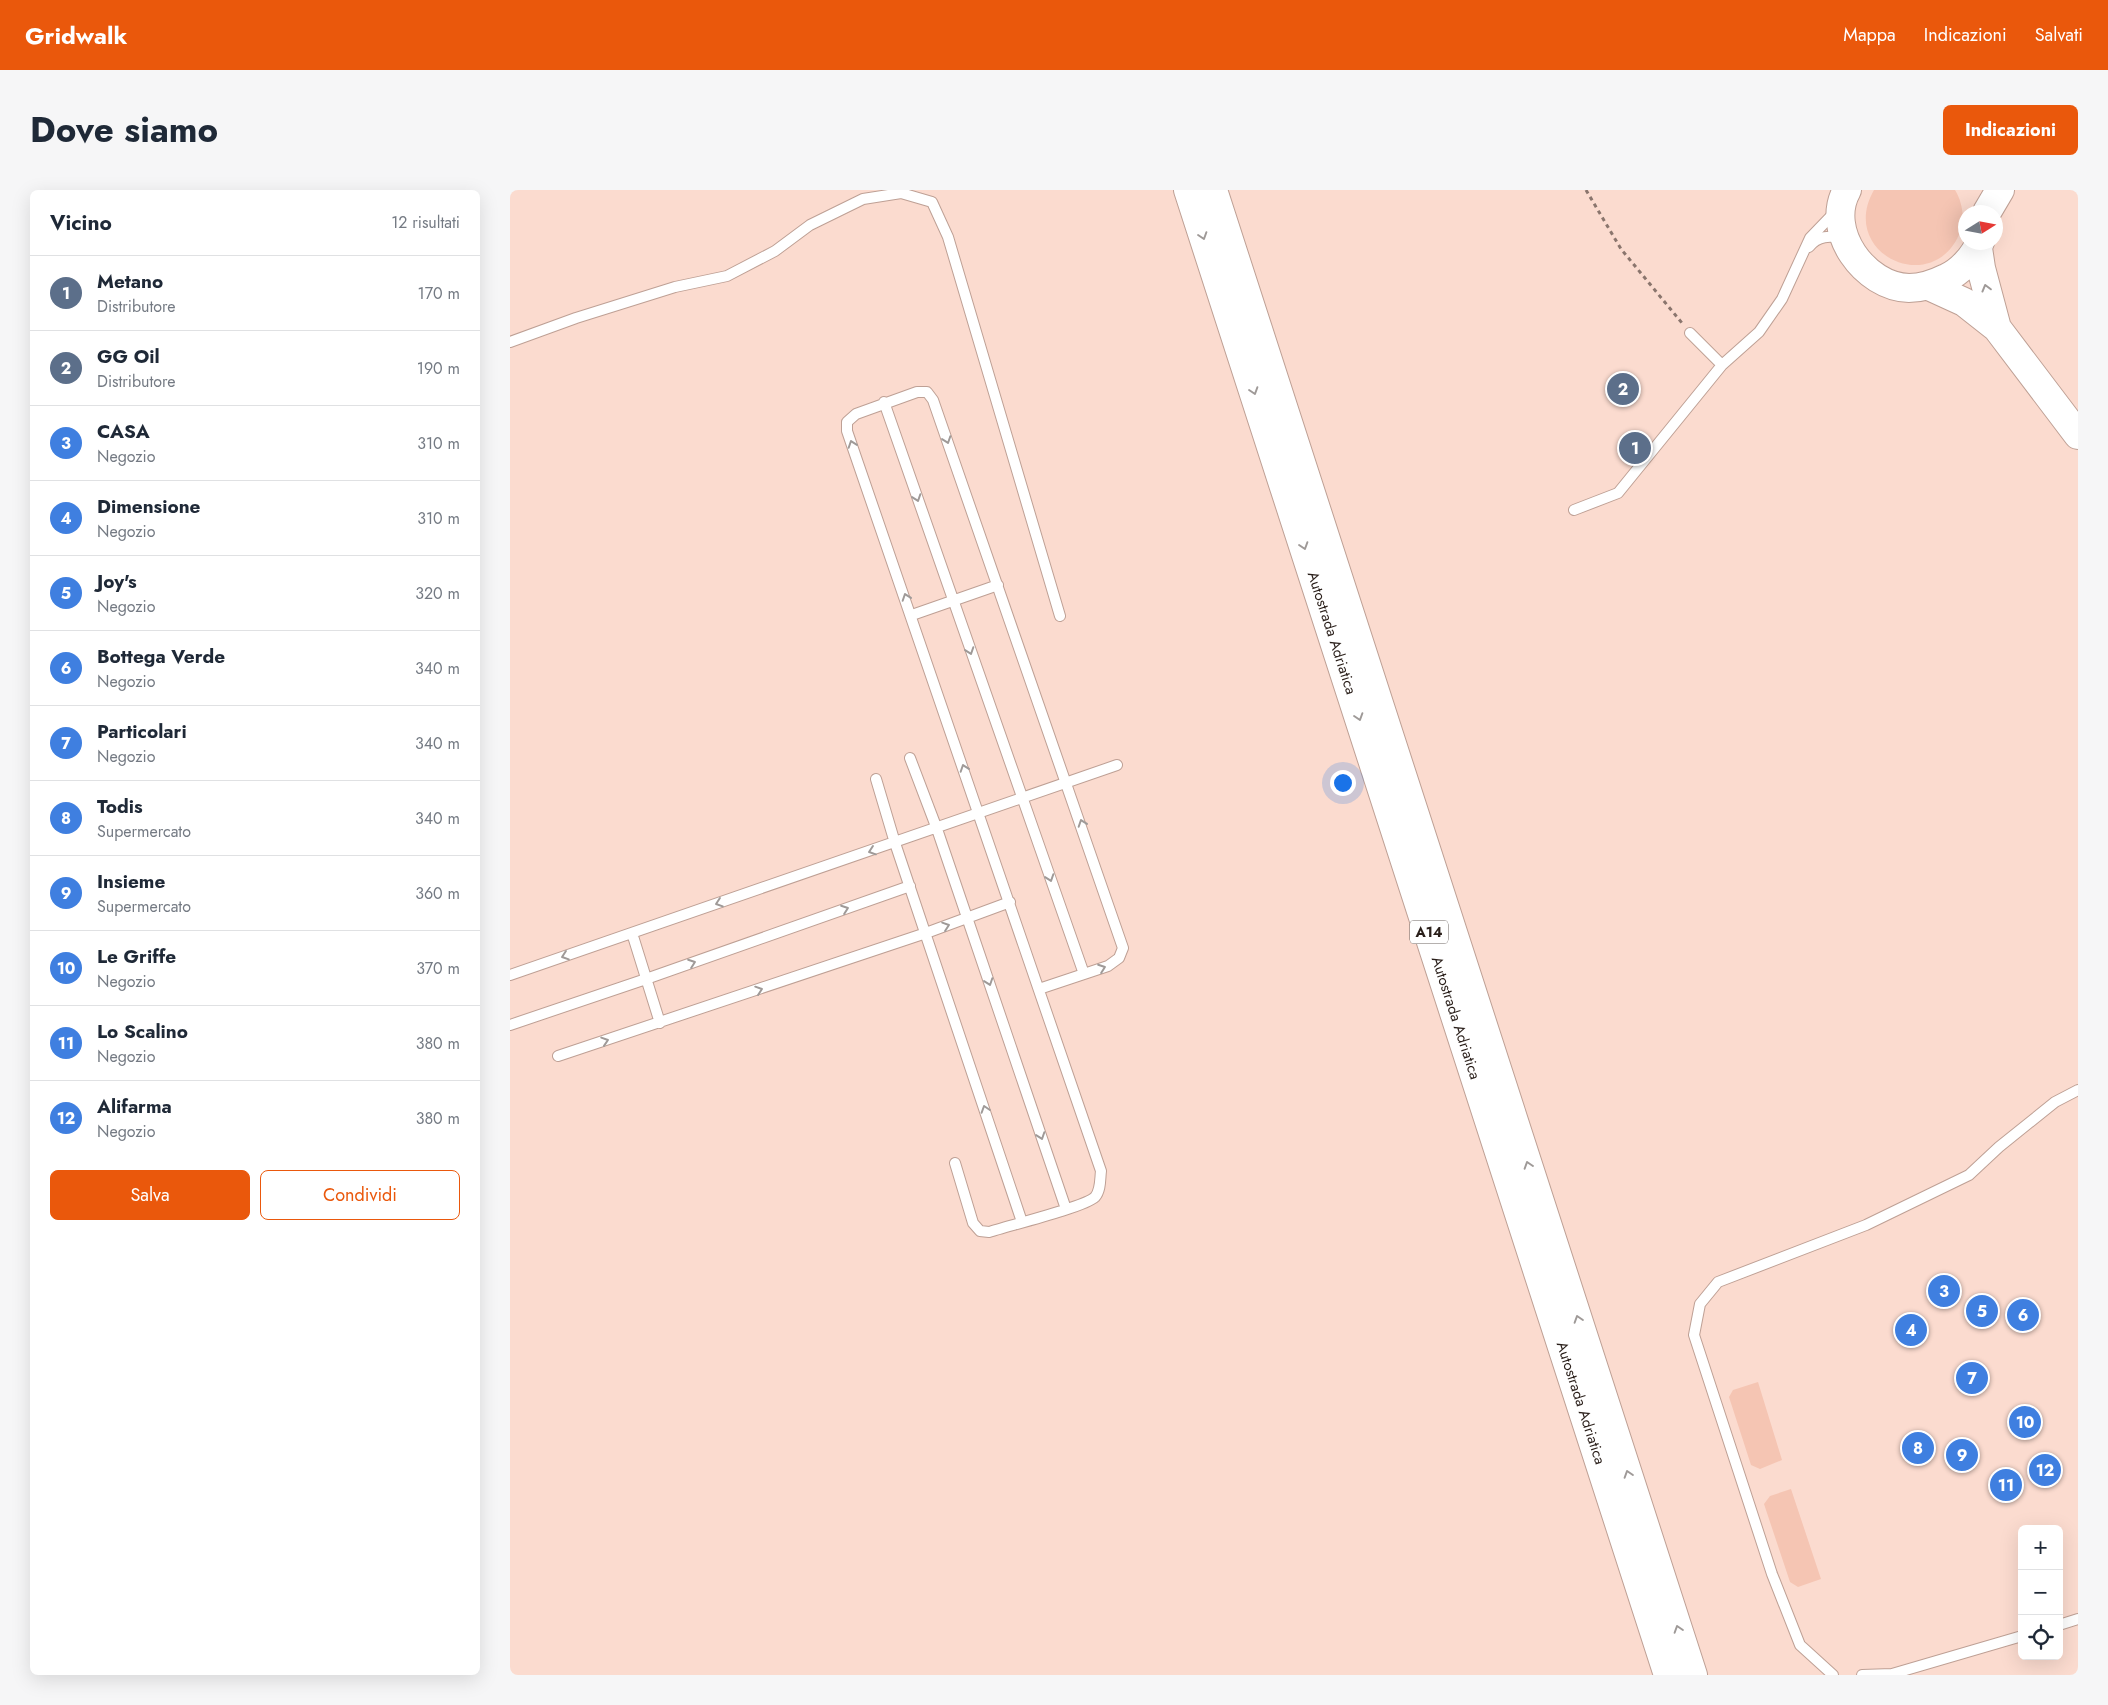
<!DOCTYPE html>
<html lang="it">
<head>
<meta charset="utf-8">
<style>
  body { margin:0; font-family:Jost,sans-serif; background:#f6f6f7; color:#1f2937 }
  .controls { position:absolute; right:15px; bottom:15px; display:grid; overflow:hidden; border-radius:8px; box-shadow:0 5px 20px #0002 }
  .controls button { width:45px; height:45px; display:grid; place-items:center; padding:0; border:0; border-bottom:1px solid #e0e1e3; background:#fff; color:#1f2937; font:25px sans-serif }
  .compass { position:absolute; left:1448px; top:15px; width:45px; height:45px; border-radius:50%; background:#fff; box-shadow:0 5px 20px #0002; rotate:79deg }
  .you { position:absolute; left:832px; top:592px; width:18px; height:18px; margin:-12px; border:4px solid #fff; border-radius:50%; background:#1a73e8; box-shadow:0 0 0 8px #1a73e833 }
  .badge { display:grid; place-items:center; width:32px; height:32px; border-radius:50%; background:#ea580c; color:#fff; font-size:16px; font-weight:700 }
  .pin { position:absolute; translate:-50% -50%; border:2px solid #fff; box-shadow:0 1px 5px #0006 }
  .list { margin:0; padding:0; list-style:none }
  h2 { display:flex; justify-content:space-between; align-items:center; height:65px; margin:0; padding:0 20px; font-size:21px }
  h2 small { font-size:16px; font-weight:400; color:#747a83 }
  .list li { display:grid; grid-template-columns:32px 1fr auto; gap:15px; align-items:center; box-sizing:border-box; height:75px; padding:0 20px; border-top:1px solid #e0e1e3 }
  .list b { display:block; font-size:19px; white-space:nowrap }
  .list p { margin:0; font-size:16px; white-space:nowrap; color:#747a83 }
  .list em { font-size:16px; font-style:normal; color:#747a83 }
  .actions { display:flex; gap:10px; padding:15px 20px }
  .actions a { flex:1; padding:11px 0; border:1px solid #ea580c; border-radius:8px; text-align:center; font-size:18px; color:#ea580c }
  .actions .main { background:#ea580c; color:#fff }
  .icon { flex:none; width:28px; height:28px; fill:none; stroke:currentColor; stroke-width:2; stroke-linecap:round; stroke-linejoin:round }
  .map { position:relative; flex:none; width:1568px; height:1485px; overflow:hidden; border-radius:8px }
  header { display:flex; align-items:center; gap:30px; box-sizing:border-box; height:70px; padding:0 25px; background:#ea580c; color:#fff }
  header strong { font-size:24px }
  nav { display:flex; gap:28px; margin-inline-start:auto; font-size:18px }
  .intro { display:flex; align-items:center; justify-content:space-between; box-sizing:border-box; height:120px; padding:0 30px }
  h1 { margin:0; font-size:35px }
  .button { padding:12px 22px; border-radius:8px; background:#ea580c; color:#fff; font-size:18px; font-weight:700 }
  main { display:flex; gap:30px; padding:0 30px }
  aside { flex:1; background:#fff; border-radius:8px; box-shadow:0 5px 20px #0002 }
  .map>svg:first-child { display:block }
  .green { fill:#f5c5b3 }
  .lines { fill:none; stroke-linecap:round; stroke-linejoin:round }
  .lane-casing { stroke:#bea095; stroke-width:12 }
  .secondary-casing { stroke:#bea095; stroke-width:30 }
  .highway-casing { stroke:#bea095; stroke-width:30 }
  .path { stroke:#8a756d; stroke-width:3; stroke-dasharray:4 4; stroke-linecap:butt }
  .lane { stroke:#fff; stroke-width:10 }
  .secondary { stroke:#fff; stroke-width:28 }
  .highway { stroke:#fff; stroke-width:28 }
  .oneway { stroke:#9f9a98 }
  .labels { text-anchor:middle; dominant-baseline:central; stroke-width:4.5; stroke-linejoin:round; paint-order:stroke }
  .shield { fill:#fff; stroke:#6a625f; stroke-width:1 }
  .shield-label { font-size:14px; font-weight:bold; fill:#2a1f1a }
  .street-label { font-size:15px; fill:#2a1f1a; stroke:#fff }
</style>
</head>
<body>
<header>
<strong>Gridwalk</strong>
<nav><a>Mappa</a><a>Indicazioni</a><a>Salvati</a></nav>
</header>
<div class="intro"><h1>Dove siamo</h1><a class="button">Indicazioni</a></div>
<main>
<aside>
<h2>Vicino<small>12 risultati</small></h2>
<ul class="list">
<li><span class="badge" style="background:#5c6f8a">1</span><div><b>Metano</b><p>Distributore</p></div><em>170 m</em></li>
<li><span class="badge" style="background:#5c6f8a">2</span><div><b>GG Oil</b><p>Distributore</p></div><em>190 m</em></li>
<li><span class="badge" style="background:#3f7fe0">3</span><div><b>CASA</b><p>Negozio</p></div><em>310 m</em></li>
<li><span class="badge" style="background:#3f7fe0">4</span><div><b>Dimensione</b><p>Negozio</p></div><em>310 m</em></li>
<li><span class="badge" style="background:#3f7fe0">5</span><div><b>Joy's</b><p>Negozio</p></div><em>320 m</em></li>
<li><span class="badge" style="background:#3f7fe0">6</span><div><b>Bottega Verde</b><p>Negozio</p></div><em>340 m</em></li>
<li><span class="badge" style="background:#3f7fe0">7</span><div><b>Particolari</b><p>Negozio</p></div><em>340 m</em></li>
<li><span class="badge" style="background:#3f7fe0">8</span><div><b>Todis</b><p>Supermercato</p></div><em>340 m</em></li>
<li><span class="badge" style="background:#3f7fe0">9</span><div><b>Insieme</b><p>Supermercato</p></div><em>360 m</em></li>
<li><span class="badge" style="background:#3f7fe0">10</span><div><b>Le Griffe</b><p>Negozio</p></div><em>370 m</em></li>
<li><span class="badge" style="background:#3f7fe0">11</span><div><b>Lo Scalino</b><p>Negozio</p></div><em>380 m</em></li>
<li><span class="badge" style="background:#3f7fe0">12</span><div><b>Alifarma</b><p>Negozio</p></div><em>380 m</em></li>
</ul>
<div class="actions"><a class="main">Salva</a><a>Condividi</a></div>
</aside>
<div class="map">
<svg width="1568" height="1485" viewBox="0 0 1568 1485">
  <rect width="100%" height="100%" fill="#fbdbcf"/>
  <!-- green -->
  <path class="green" d="M1364,0h81c7,11 10,28 6,40 -26,70 -124,24 -87,-40z
    M1248,1192l24,78 -22,9 -9,-4 -22,-68 4,-7z
    M1281,1299l30,90 -23,8 -8,-5 -26,-78 6,-8z"/>
  <g class="lines">
    <defs>
      <path id="lane" d="M1299,57c9,-12 21,-11 34,-9
        M1180,143l32,32 37,-33 23,-33 28,-61 27,-28
        M0,152l66,-24 99,-31 52,-11 48,-25 35,-26 53,-26 38,-6 31,9 16,35 112,379
        M374,212l200,572
        M1064,320l44,-17 104,-128
        M402,425l86,-30
        M400,568l27,71 129,380
        M366,589l19,64 127,379
        M122,743l28,90
        M0,785l607,-210
        M0,835l136,-46 264,-93
        M48,866l368,-123 84,-31
        M445,973l18,60 7,8 9,1c18,-6 96,-25 106,-35 6,-7 5,-19 6,-26l-254,-740v-9l9,-8 61,-22h10l6,8 190,548 -4,10 -11,8 -69,23
        M1549,1435l19,-6
        M1323,1485l-33,-30 -28,-71 -78,-239 6,-31 18,-22 148,-57 103,-50 30,-28 56,-45 23,-12
        M1352,1485l30,-1 130,-38"/>
      <path id="secondary" d="M1337,0c-23,41 18,97 62,98 14,0 25,-4 37,-10 14,-6 28,-21 34,-36
        M1477,22l13,-22
        M1468,58l3,20 16,60
        M1419,96l35,16 33,26 81,107"/>
      <path id="highway" d="M678,0l480,1485
        M703,0l480,1485"/>
    </defs>
    <!-- lane casing -->
    <use href="#lane" class="lane-casing"/>
    <!-- secondary casing -->
    <use href="#secondary" class="secondary-casing"/>
    <!-- highway casing -->
    <use href="#highway" class="highway-casing"/>
    <!-- path -->
    <path class="path" d="M1076,0l35,59 61,74"/>
    <!-- lane -->
    <use href="#lane" class="lane"/>
    <!-- secondary -->
    <use href="#secondary" class="secondary"/>
    <!-- highway -->
    <use href="#highway" class="highway"/>
  </g>
  <!-- one-way arrows -->
  <defs><path id="oneway-chevron" d="M-2-3.5L2.5 0L-2 3.5" fill="none" stroke-width="1.6" stroke-linecap="round" stroke-linejoin="round" transform="scale(1.25)"/></defs>
  <g class="oneway">
    <use href="#oneway-chevron" transform="translate(693 46) rotate(72)"/>
    <use href="#oneway-chevron" transform="translate(1476 98) rotate(-105)"/>
    <use href="#oneway-chevron" transform="translate(744 201) rotate(72)"/>
    <use href="#oneway-chevron" transform="translate(437 250) rotate(71)"/>
    <use href="#oneway-chevron" transform="translate(342 254) rotate(-109)"/>
    <use href="#oneway-chevron" transform="translate(407 308) rotate(71)"/>
    <use href="#oneway-chevron" transform="translate(794 356) rotate(72)"/>
    <use href="#oneway-chevron" transform="translate(396 407) rotate(-109)"/>
    <use href="#oneway-chevron" transform="translate(460 461) rotate(71)"/>
    <use href="#oneway-chevron" transform="translate(849 527) rotate(72)"/>
    <use href="#oneway-chevron" transform="translate(454 578) rotate(-109)"/>
    <use href="#oneway-chevron" transform="translate(572 633) rotate(-109)"/>
    <use href="#oneway-chevron" transform="translate(362 661) rotate(161)"/>
    <use href="#oneway-chevron" transform="translate(540 688) rotate(71)"/>
    <use href="#oneway-chevron" transform="translate(209 713) rotate(161)"/>
    <use href="#oneway-chevron" transform="translate(335 719) rotate(-20)"/>
    <use href="#oneway-chevron" transform="translate(436 736) rotate(-19)"/>
    <use href="#oneway-chevron" transform="translate(55 766) rotate(161)"/>
    <use href="#oneway-chevron" transform="translate(182 773) rotate(-20)"/>
    <use href="#oneway-chevron" transform="translate(592 778) rotate(-20)"/>
    <use href="#oneway-chevron" transform="translate(479 792) rotate(71)"/>
    <use href="#oneway-chevron" transform="translate(249 800) rotate(-19)"/>
    <use href="#oneway-chevron" transform="translate(95 851) rotate(-18)"/>
    <use href="#oneway-chevron" transform="translate(475 919) rotate(-108)"/>
    <use href="#oneway-chevron" transform="translate(531 946) rotate(71)"/>
    <use href="#oneway-chevron" transform="translate(1018 975) rotate(-108)"/>
    <use href="#oneway-chevron" transform="translate(1068 1129) rotate(-108)"/>
    <use href="#oneway-chevron" transform="translate(1118 1284) rotate(-108)"/>
    <use href="#oneway-chevron" transform="translate(1168 1439) rotate(-108)"/>
  </g>
  <g class="labels">
    <!-- shield labels -->
    <rect class="shield" x="900" y="730.5" width="38" height="23" rx="4"/>
    <g class="shield-label">
      <text x="919" y="742">A14</text>
    </g>
    <!-- street labels -->
    <g class="street-label">
      <text transform="translate(822 443) rotate(72)">Autostrada Adriatica</text>
      <text transform="translate(946 828) rotate(72)">Autostrada Adriatica</text>
      <text transform="translate(1071 1213) rotate(72)">Autostrada Adriatica</text>
    </g>
  </g>
</svg>
<div class="controls">
<button>+</button>
<button>−</button>
<button><svg class="icon" aria-label="locate" viewBox="0 0 24 24"><circle cx="12" cy="12" r="6"/><path d="M12 2v4M12 18v4M2 12h4M18 12h4"/></svg></button>
</div>
<svg class="compass" viewBox="-18 -18 36 36"><path d="M0-13l5 13h-10z" fill="#e53935"/><path d="M0 13l5-13h-10z" fill="#747a83"/></svg>
<div class="you"></div>
<div class="pin badge" style="left:1125px;top:258px;background:#5c6f8a">1</div>
<div class="pin badge" style="left:1113px;top:199px;background:#5c6f8a">2</div>
<div class="pin badge" style="left:1434px;top:1101px;background:#3f7fe0">3</div>
<div class="pin badge" style="left:1401px;top:1140px;background:#3f7fe0">4</div>
<div class="pin badge" style="left:1472px;top:1121px;background:#3f7fe0">5</div>
<div class="pin badge" style="left:1513px;top:1125px;background:#3f7fe0">6</div>
<div class="pin badge" style="left:1462px;top:1188px;background:#3f7fe0">7</div>
<div class="pin badge" style="left:1408px;top:1258px;background:#3f7fe0">8</div>
<div class="pin badge" style="left:1452px;top:1265px;background:#3f7fe0">9</div>
<div class="pin badge" style="left:1515px;top:1232px;background:#3f7fe0">10</div>
<div class="pin badge" style="left:1496px;top:1295px;background:#3f7fe0">11</div>
<div class="pin badge" style="left:1535px;top:1280px;background:#3f7fe0">12</div>
</div>
</main>
</body>
</html>
